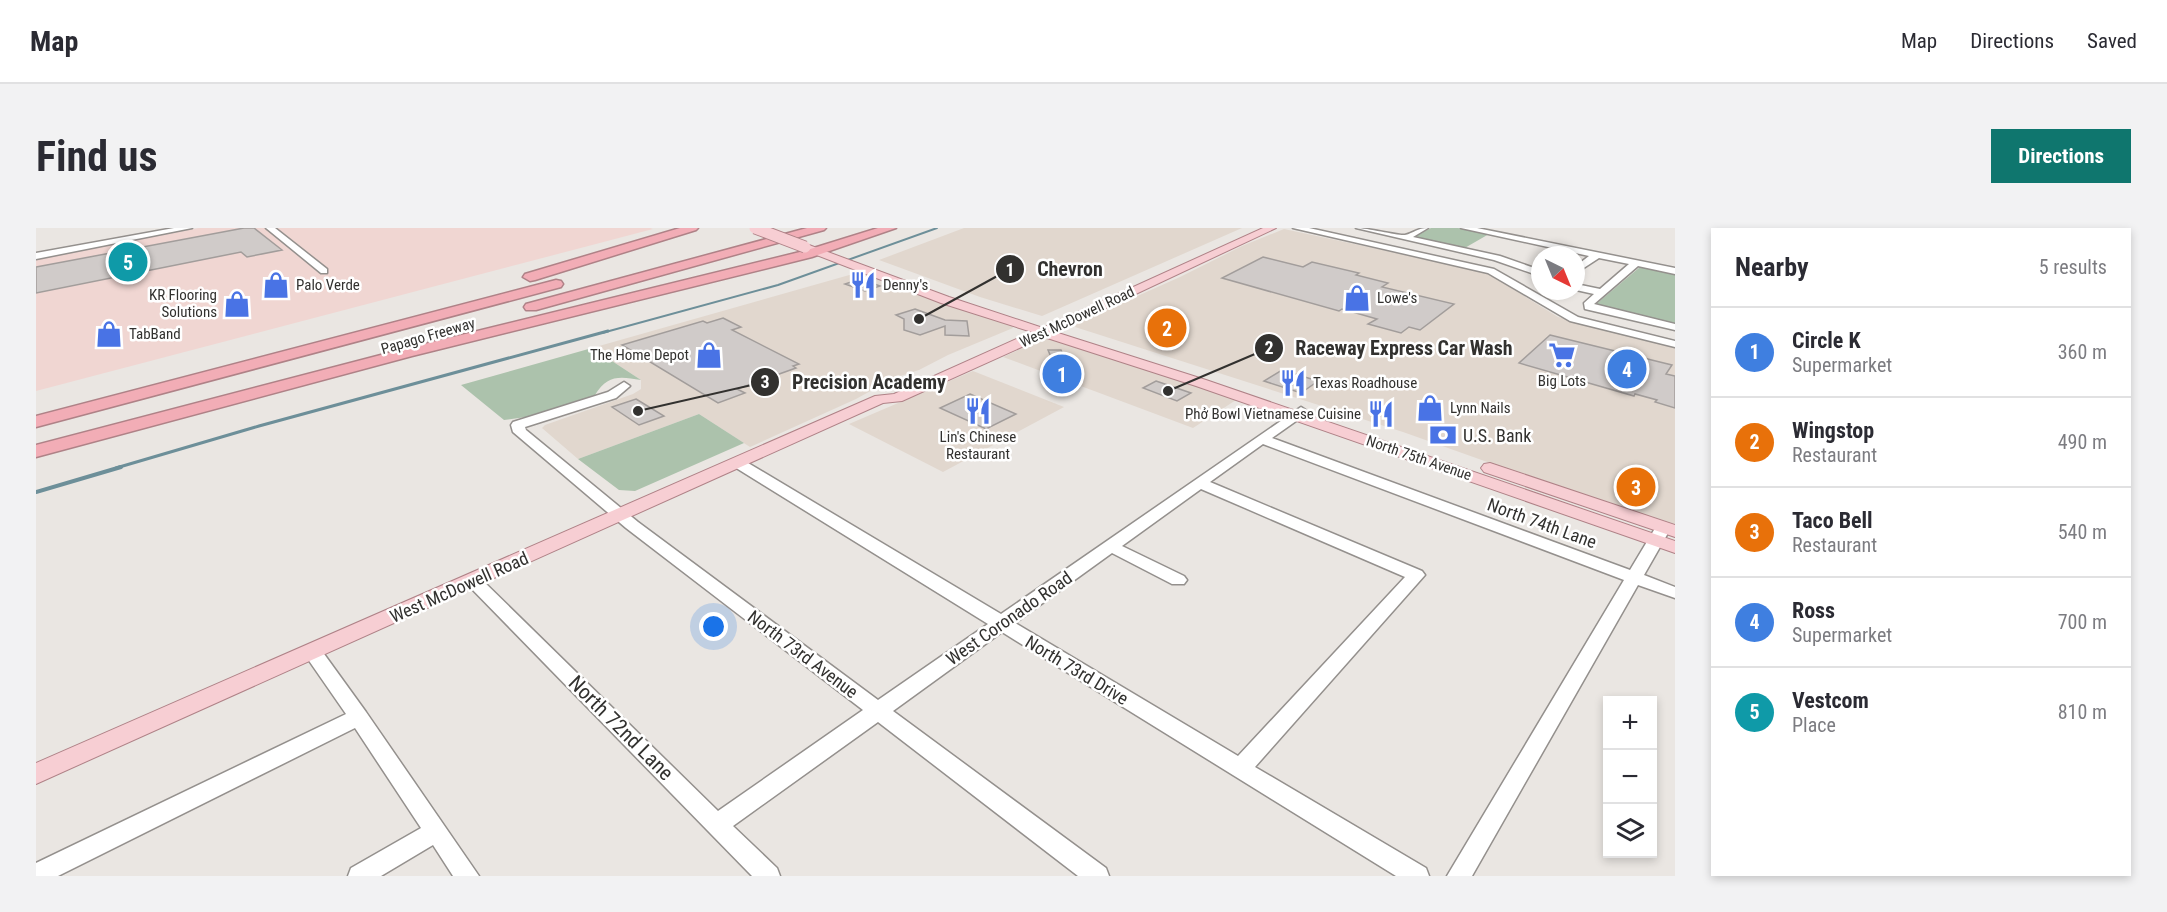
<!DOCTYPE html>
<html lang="en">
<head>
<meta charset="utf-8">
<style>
  body { margin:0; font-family:"Roboto Condensed",sans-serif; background:#f2f2f3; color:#2b2b33 }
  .controls { position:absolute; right:18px; bottom:18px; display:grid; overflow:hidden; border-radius:0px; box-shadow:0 3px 9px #0003 }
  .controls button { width:54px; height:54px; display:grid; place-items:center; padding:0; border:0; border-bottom:2px solid #e1e1e2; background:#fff; color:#2b2b33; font:30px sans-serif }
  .compass { position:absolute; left:1495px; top:18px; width:54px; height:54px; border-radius:50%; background:#fff; box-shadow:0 3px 9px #0003; rotate:137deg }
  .you { position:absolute; left:678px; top:399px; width:21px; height:21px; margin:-15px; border:4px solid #fff; border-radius:50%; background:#1a73e8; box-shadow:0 0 0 9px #1a73e833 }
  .badge { display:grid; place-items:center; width:39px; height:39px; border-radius:50%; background:#0f766e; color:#fff; font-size:20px; font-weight:700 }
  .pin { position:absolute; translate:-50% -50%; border:3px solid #fff; box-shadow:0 2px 6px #0006 }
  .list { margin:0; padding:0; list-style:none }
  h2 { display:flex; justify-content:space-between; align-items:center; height:78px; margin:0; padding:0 24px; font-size:26px }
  h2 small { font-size:20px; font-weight:400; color:#7c7c81 }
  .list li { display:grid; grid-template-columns:39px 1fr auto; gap:18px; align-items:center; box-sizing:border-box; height:90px; padding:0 24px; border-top:2px solid #e1e1e2 }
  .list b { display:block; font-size:22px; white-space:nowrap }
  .list p { margin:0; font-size:20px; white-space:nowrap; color:#7c7c81 }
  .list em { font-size:20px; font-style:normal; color:#7c7c81 }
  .icon { flex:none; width:33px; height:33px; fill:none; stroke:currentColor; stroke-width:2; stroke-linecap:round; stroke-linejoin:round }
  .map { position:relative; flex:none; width:1639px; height:648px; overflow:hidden; border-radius:0px }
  header { display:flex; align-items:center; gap:36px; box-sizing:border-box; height:84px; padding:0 30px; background:#fff; border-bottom:2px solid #e1e1e2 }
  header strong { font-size:28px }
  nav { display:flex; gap:33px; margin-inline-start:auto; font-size:21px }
  .intro { display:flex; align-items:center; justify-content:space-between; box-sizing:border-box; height:144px; padding:0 36px }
  h1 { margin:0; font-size:42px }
  .button { padding:15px 27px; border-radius:0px; background:#0f766e; color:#fff; font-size:21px; font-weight:700 }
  main { display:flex; gap:36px; padding:0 36px }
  aside { flex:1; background:#fff; border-radius:0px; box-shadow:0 3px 9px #0003 }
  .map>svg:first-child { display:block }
  .built { fill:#e1d7ce }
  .industrial { fill:#f0d6d2 }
  .green { fill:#acc2ac }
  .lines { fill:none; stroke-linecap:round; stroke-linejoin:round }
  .stream-far2 { stroke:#6d8f99; stroke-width:2 }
  .stream-far1 { stroke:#6d8f99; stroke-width:3 }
  .stream { stroke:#6d8f99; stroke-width:4 }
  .building { fill:#d0cbc9; stroke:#a29d9b; stroke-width:1.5 }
  .minor-casing { stroke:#94908d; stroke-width:3 }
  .major-casing { stroke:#af8287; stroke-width:2 }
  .highway-casing { stroke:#af8287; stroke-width:3 }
  .minor { fill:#fff; fill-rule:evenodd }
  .major { fill:#f7ced3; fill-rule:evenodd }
  .highway { fill:#f2adb6; fill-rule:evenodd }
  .major-bridge-casing { stroke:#af8287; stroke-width:13; stroke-linecap:butt }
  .major-bridge { stroke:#f7ced3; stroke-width:11 }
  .labels { text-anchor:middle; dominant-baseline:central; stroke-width:5; stroke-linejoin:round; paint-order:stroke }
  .far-poi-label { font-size:15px; fill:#32312f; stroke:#fff; text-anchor:start }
  .far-street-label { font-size:15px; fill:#32312f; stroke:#fff }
  .poi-label { font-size:18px; fill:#32312f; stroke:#fff; text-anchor:start }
  .street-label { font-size:18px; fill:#32312f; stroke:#fff }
  .near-street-label { font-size:21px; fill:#32312f; stroke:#fff }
  .leader { fill:none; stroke:#32312f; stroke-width:2 }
  .callout-dot { fill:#32312f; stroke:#fff; stroke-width:2 }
  .mark-label { font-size:18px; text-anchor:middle; font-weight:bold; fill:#fff }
  .callout-label { font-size:20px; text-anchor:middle; font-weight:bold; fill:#32312f; stroke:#fff; stroke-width:5; stroke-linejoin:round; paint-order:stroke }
</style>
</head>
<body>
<header>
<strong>Map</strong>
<nav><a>Map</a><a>Directions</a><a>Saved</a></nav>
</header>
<div class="intro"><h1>Find us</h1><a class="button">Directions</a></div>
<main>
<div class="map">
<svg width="1639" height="648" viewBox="0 0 1639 648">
  <rect width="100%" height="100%" fill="#eae6e2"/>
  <!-- built -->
  <path class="built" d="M928,0h278l-200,88 -62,-19 -101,-37z
    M1248,1l197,42 11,5 66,41 117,31v176l-129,-41 -143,-51 -328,-105 2,-4 103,-46 62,-31z
    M824,44l42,17 110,37 1,2 -65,27 -29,15 -25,8 -38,21 -106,48 -51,-33 -121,45 -36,-31 3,-3 88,-31 8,-5v-9l-49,-32z
    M1013,108l187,64 -43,28 -190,-71z
    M937,143l91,36 -121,65 -94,-48z"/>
  <!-- industrial -->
  <path class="industrial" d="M163,0h451l3,1 -617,162v-133z"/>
  <!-- green -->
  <path class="green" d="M1395,0h27l31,6 -26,15 -52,-11z
    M1604,39l35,6v52l-80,-20z
    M556,120l49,32c-22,-4 -34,-5 -46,15l-69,22 -22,3 -43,-35z
    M663,186l45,29 -109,48 -16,-1 -41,-31z"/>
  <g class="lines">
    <!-- stream-far2 -->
    <path class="stream-far2" d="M566,105l176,-48 159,-57"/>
    <!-- stream-far1 -->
    <path class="stream-far1" d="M80,240l143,-42 349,-95"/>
    <!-- stream -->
    <path class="stream" d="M0,264l85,-25"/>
  </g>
  <!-- building -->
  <path class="building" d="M208,0h10l28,22 -35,7 -6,-5 -205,41v-26z
    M1227,29l40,10 9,-5 47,11 -3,2 32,8 -6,4 72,17 -34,26 -11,-3 -8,6 -33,-9 9,-5 -35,-10 -3,2 -117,-33z
    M824,51l20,7 -15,5 -20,-7z
    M879,81l30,11 22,1 2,15 -24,-1v-9l-25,9 -16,-5v-11l-8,-4z
    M687,90l18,9 -9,3 67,34 -6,2 3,2 -59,21 8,4 -27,10 -96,-58 81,-24 4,2z
    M1514,107l122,30 -6,9 9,2v32l-20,-6 2,-2 -22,-6 -1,2 -115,-33z
    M1012,122h13l11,24 -9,4 -21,-8 12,-6z
    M1246,142l36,11 -17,12 -37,-12z
    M1120,153l35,12 -14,8 -34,-13z
    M934,166l46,20 -30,15 -46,-21z
    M600,171l28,17 -25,9 -27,-18z
    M1592,250l23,7 -7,11 -23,-7z"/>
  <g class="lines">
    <defs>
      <path id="minor" d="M138,0h18l-156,31v-6z
        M230,0h9l52,41v4h-6z
        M1257,0h16l185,41 84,48 97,24v6l-105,-26 -82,-48z
        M1320,0c12,0 43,8 49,7 9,-2 12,-7 23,-7l-15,9 87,19 40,14v6l-46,-16z
        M1425,0h16l198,40v6l-37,-8 -44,38 81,20v6l-90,-21 -1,-6 10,-9 -18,-4v-6l24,5 29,-25 -30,-6 -23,15v-7l13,-10z
        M588,154l6,4 -14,12 -91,29 1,3 112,92 240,178 110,-76 -255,-158 -2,-3 2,-3h10l258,154 300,-207 6,4 -1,3 -34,24 358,132 24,-40h12l2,3 -24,42 31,12v11l-37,-13 -166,291h-25l177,-296 -361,-136 -53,38 212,89 3,4 -170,192 171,101 3,8h-33l-394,-244 -109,79 213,157 3,8h-31l-200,-154 -145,104 44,42 3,8h-28l-288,-295 3,-4h12l239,234 145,-101 -237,-182 -113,-96 -2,-7 2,-3 95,-30zM1165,261l204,88 -167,179 -223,-133 97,-70 60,31h12l3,-4 -3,-4 -62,-30z
        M276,418l7,1 47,65 113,164h-26l-20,-31 -52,31h-33l3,-8 70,-40 -66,-100 -297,148h-22v-13l310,-149 -43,-62 2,-5z"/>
      <path id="major" d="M1227,0h13l-221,104 151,48 469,161v12l-479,-167 -152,-49 -142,64 -19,2 -847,381v-21l839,-367 19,-2 138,-62 -91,-29 -140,-54v-4h8l140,52 94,31z
        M1454,235l185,62v12l-191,-65 -3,-4 3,-4z"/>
      <path id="highway" d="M644,0h18l-2,2 -161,50 -5,1 -7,-4 2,-3z
        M771,0h19l-2,2 -288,80h-10l-2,-3 2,-3z
        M842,0h18l-84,29 -400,99 -376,101v-12l364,-95 404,-99z
        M520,52l5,1 2,3 -2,3 -525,140v-11z"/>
    </defs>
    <!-- minor casing -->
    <use href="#minor" class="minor-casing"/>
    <!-- major casing -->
    <use href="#major" class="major-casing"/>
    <!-- highway casing -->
    <use href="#highway" class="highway-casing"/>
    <!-- minor -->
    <use href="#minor" class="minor"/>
    <!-- major -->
    <use href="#major" class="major"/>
    <!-- highway -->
    <use href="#highway" class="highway"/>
    <defs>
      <path id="major-bridge" d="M719,0l50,19"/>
    </defs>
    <!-- major-bridge casing -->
    <use href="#major-bridge" class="major-bridge-casing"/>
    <!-- major-bridge -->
    <use href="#major-bridge" class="major-bridge"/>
  </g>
  <!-- icons -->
  <defs>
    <symbol id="shop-bare" viewBox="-9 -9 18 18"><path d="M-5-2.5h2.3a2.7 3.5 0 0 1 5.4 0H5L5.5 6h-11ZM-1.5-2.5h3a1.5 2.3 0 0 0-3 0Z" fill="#4973e5" stroke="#fff" stroke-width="2.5" paint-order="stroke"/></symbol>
    <symbol id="restaurant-bare" viewBox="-9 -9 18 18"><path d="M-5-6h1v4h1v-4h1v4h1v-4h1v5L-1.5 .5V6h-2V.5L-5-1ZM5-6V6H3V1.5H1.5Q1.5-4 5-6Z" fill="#4973e5" stroke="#fff" stroke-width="2.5" paint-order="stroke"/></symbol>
    <symbol id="supermarket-bare" viewBox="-9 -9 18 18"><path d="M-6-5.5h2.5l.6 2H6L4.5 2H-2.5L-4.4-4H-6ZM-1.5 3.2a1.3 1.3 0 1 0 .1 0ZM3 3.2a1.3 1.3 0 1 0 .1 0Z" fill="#4973e5" stroke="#fff" stroke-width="2.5" paint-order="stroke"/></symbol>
    <symbol id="bank-bare" viewBox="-9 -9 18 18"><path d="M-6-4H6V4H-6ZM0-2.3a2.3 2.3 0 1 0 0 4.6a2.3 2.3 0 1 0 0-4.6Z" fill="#4973e5" stroke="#fff" stroke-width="2.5" paint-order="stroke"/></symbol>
  </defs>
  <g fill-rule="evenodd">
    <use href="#shop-bare" x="221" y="38" width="38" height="38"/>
    <use href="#restaurant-bare" x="808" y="38" width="38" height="38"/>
    <use href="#shop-bare" x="1302" y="51" width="38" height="38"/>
    <use href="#shop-bare" x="182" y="57" width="38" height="38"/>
    <use href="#shop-bare" x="54" y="87" width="38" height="38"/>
    <use href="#shop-bare" x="654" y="108" width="38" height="38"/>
    <use href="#supermarket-bare" x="1507" y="108" width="38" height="38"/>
    <use href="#restaurant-bare" x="1238" y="136" width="38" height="38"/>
    <use href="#shop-bare" x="1375" y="161" width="38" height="38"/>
    <use href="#restaurant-bare" x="923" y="164" width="38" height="38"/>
    <use href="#restaurant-bare" x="1326" y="167" width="38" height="38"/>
    <use href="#bank-bare" x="1388" y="188" width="38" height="38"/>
  </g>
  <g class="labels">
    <!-- far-poi labels -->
    <g class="far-poi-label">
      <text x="260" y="57">Palo Verde</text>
      <text x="847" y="57">Denny's</text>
      <text x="181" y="67" text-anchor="end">KR Flooring<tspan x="181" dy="17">Solutions</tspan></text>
      <text x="1341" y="70">Lowe's</text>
      <text x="93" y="106">TabBand</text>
      <text x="653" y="127" text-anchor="end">The Home Depot</text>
      <text x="1526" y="153" text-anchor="middle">Big Lots</text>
      <text x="1277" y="155">Texas Roadhouse</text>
      <text x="1414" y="180">Lynn Nails</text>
      <text x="1325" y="186" text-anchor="end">Phở Bowl Vietnamese Cuisine</text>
      <text x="942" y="209" text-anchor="middle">Lin's Chinese<tspan x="942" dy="17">Restaurant</tspan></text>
    </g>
    <!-- far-street labels -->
    <g class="far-street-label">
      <text transform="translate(1041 89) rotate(-25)">West McDowell Road</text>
      <text transform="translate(392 108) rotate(-16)">Papago Freeway</text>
      <text transform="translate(1383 230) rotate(19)">North 75th Avenue</text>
    </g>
    <!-- poi labels -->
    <g class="poi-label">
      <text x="1427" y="207">U.S. Bank</text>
    </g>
    <!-- street labels -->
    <g class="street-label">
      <text transform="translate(1506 295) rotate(20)">North 74th Lane</text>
      <text transform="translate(423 359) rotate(-24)">West McDowell Road</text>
      <text transform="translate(973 390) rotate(-35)">West Coronado Road</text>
      <text transform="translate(767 426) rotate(37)">North 73rd Avenue</text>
      <text transform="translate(1041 442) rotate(31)">North 73rd Drive</text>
    </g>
    <!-- near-street labels -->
    <g class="near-street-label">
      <text transform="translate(585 500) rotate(45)">North 72nd Lane</text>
    </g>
  </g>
  <!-- callouts -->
  <path class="leader" d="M883 91L974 41M1132 163L1233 120M602 183L729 154"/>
  <g class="callout-dot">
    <circle cx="883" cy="91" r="6"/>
    <circle cx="1132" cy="163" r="6"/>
    <circle cx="602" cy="183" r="6"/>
    <circle cx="974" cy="41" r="15"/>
    <circle cx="1233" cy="120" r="15"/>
    <circle cx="729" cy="154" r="15"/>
  </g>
  <g class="mark-label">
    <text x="974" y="48">1</text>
    <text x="1233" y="126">2</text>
    <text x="729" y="160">3</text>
  </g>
  <g class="callout-label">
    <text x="1034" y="48">Chevron</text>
    <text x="1368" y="127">Raceway Express Car Wash</text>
    <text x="833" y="161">Precision Academy</text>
  </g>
</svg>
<div class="controls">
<button>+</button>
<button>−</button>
<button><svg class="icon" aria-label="layers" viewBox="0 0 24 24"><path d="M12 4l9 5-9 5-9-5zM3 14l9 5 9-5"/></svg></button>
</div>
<svg class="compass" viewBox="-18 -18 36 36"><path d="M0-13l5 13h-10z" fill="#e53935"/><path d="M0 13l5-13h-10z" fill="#7c7c81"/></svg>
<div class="you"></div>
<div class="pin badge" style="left:1026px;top:146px;background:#3f7fe0">1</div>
<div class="pin badge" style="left:1131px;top:100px;background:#e8710a">2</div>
<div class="pin badge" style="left:1600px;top:259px;background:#e8710a">3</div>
<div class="pin badge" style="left:1591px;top:141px;background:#3f7fe0">4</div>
<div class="pin badge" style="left:92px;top:34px;background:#0f9aa8">5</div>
</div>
<aside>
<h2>Nearby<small>5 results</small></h2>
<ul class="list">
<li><span class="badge" style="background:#3f7fe0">1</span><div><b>Circle K</b><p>Supermarket</p></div><em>360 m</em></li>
<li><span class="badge" style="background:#e8710a">2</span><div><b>Wingstop</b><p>Restaurant</p></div><em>490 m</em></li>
<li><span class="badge" style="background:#e8710a">3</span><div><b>Taco Bell</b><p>Restaurant</p></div><em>540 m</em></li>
<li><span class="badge" style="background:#3f7fe0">4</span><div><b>Ross</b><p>Supermarket</p></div><em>700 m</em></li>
<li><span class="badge" style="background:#0f9aa8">5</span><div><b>Vestcom</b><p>Place</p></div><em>810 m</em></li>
</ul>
</aside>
</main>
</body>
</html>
